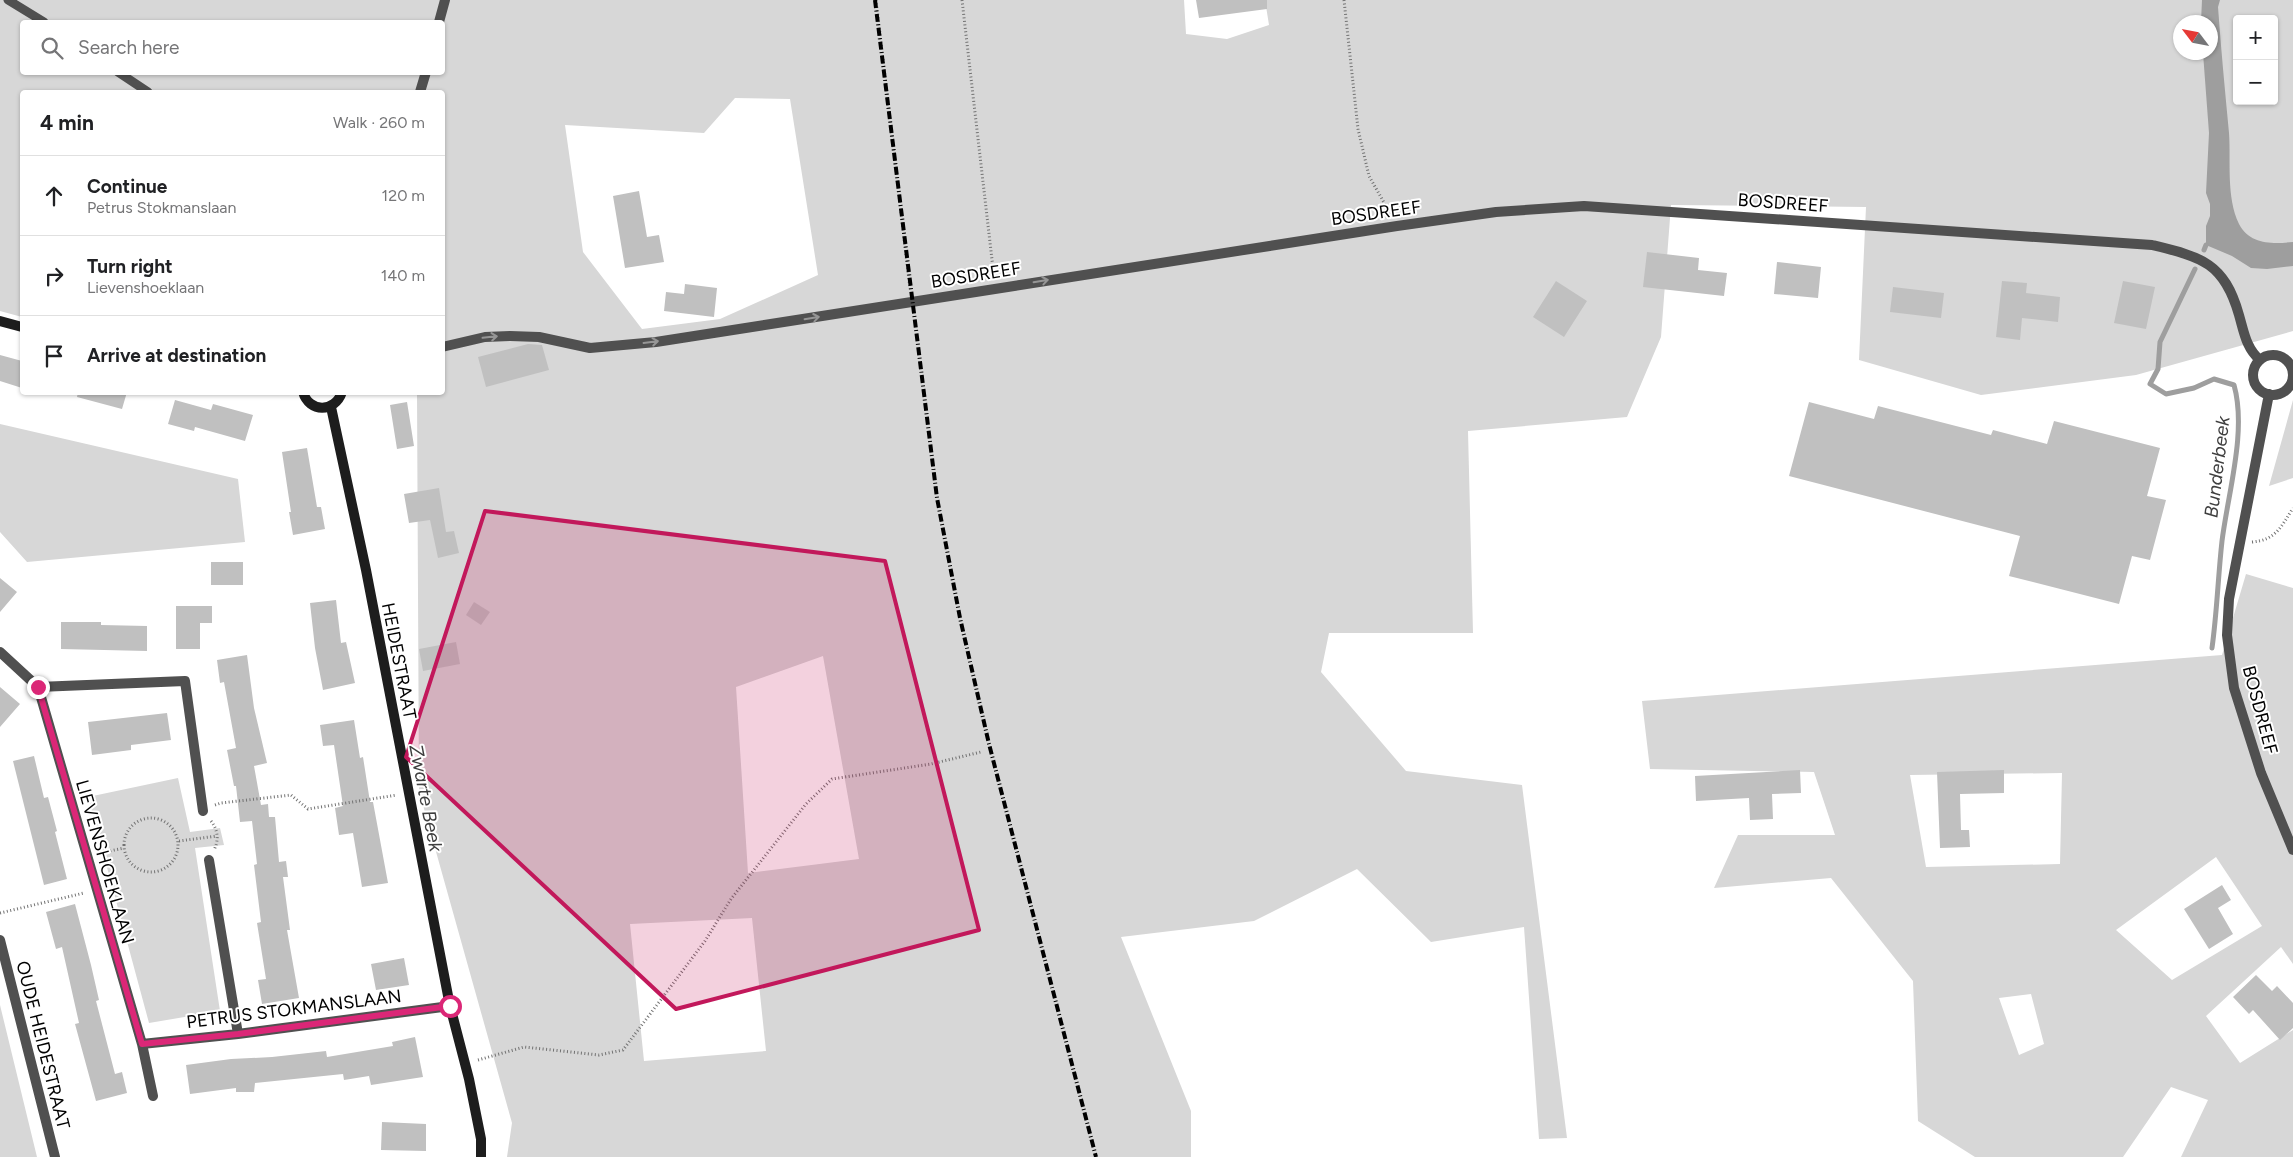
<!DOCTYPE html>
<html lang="en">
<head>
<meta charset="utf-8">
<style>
  body { margin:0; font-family:Figtree,sans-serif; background:#f6f6f6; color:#202124 }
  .controls { position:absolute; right:15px; top:15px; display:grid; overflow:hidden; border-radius:5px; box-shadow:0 1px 4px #0004 }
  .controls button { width:45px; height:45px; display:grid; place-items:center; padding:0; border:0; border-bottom:1px solid #e0e0e0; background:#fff; color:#202124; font:25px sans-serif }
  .compass { position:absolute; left:2173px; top:15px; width:45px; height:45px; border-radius:50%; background:#fff; box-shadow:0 1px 4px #0004; rotate:302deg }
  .stop { position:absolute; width:15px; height:15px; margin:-11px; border:4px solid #db2777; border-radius:50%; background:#fff }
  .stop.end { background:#db2777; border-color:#fff; box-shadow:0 1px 5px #0008 }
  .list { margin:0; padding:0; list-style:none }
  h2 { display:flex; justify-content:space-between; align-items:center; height:65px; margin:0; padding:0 20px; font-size:21px }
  h2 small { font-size:16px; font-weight:400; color:#757577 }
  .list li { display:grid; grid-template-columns:32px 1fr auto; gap:15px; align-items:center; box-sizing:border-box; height:80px; padding:0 20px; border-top:1px solid #e0e0e0 }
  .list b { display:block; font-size:19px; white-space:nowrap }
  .list p { margin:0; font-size:16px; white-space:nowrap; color:#757577 }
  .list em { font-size:16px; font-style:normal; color:#757577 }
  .icon { flex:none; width:28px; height:28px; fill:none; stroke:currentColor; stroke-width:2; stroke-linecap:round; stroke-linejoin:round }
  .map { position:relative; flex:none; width:2293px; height:1157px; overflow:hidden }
  .search { position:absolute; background:#fff; box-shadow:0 1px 4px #0004; left:20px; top:20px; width:425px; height:55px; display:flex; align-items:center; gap:12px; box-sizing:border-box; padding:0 18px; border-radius:5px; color:#757577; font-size:19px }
  .panel { position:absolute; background:#fff; box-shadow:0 1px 4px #0004; left:20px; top:90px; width:425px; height:305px; border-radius:5px }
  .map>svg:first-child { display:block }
  .green { fill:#d7d7d7; fill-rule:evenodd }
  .water { fill:#9e9e9e }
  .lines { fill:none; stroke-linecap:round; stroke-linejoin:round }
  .stream { stroke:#9e9e9e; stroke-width:5 }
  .building { fill:#c0c0c0 }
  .path { stroke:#727272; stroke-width:3; stroke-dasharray:1 2.5; stroke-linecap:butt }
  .lane { stroke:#505050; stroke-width:9 }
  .street { stroke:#505050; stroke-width:10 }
  .secondary { stroke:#1d1d1d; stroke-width:10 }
  .rail { stroke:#000; stroke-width:4; stroke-dasharray:8 2.5 1 2.5; stroke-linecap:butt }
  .oneway { stroke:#969696 }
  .route { stroke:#db2777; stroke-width:6 }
  .marked { fill:#c2185b; fill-opacity:0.2; stroke:#c2185b; stroke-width:4; stroke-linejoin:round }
  .labels { text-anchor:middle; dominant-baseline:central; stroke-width:4; stroke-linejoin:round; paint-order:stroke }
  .street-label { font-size:18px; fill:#000; stroke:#fff }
  .water-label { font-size:19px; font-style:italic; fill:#3f3f3f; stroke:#fff }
</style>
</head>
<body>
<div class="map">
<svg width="2293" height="1157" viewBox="0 0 2293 1157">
  <rect width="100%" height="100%" fill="#fff"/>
  <!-- green -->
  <path class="green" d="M0,0h1184l2,34 41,5 42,-14 -4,-25h1028v331l-157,44 -155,20 -122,-35 7,-153 -195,-2 -10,132 -34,80 -159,14 5,202h-144l-8,39 85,99 116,14 45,353 -28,1 -15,-212 -93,15 -74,-73 -103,52 -133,16 70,174v46h-684l5,-34 -93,-332 -2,-398 25,-1v-300h-420v225l-22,-6zM2237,19h37v82h-37zM22,22h420v50h-420zM2180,22h30v30h-30zM735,98l55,1 28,176 -98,44 -78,10 -59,-77 -18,-127 139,8zM823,656l36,203 -111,14 -12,-186zM752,918l14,133 -122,10 -14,-137z
    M2293,400v78l-24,8z
    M0,424l238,55 7,63 -218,20 -27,-30z
    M2246,574l47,14v376l-12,-17 -75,69 34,47 53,-33v127h-112l27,-57 -37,-13 -48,70h-148l-57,-36 -5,-140 -82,-103 -117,10 24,-53h97l-21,-63 -164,-3 -8,-68 580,-46zM2062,773l-2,91 -134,3 -16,-92zM2216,857l46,69 -90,54 -56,-50zM2031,994l13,50 -25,11 -20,-57z
    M178,778l12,54 30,-4 4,17 -29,3 25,163 -71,12 -61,-226z
    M0,1005l37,152h-37z"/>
  <!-- water -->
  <path class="water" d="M2202,0h18l-2,7c3,42 7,84 11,126 2,28 -3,64 10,91 11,21 34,20 54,18v24l-26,3 -16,-1 -19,-12 -26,-11v-19l4,-10v-12l-4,-11 3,-60 -6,-80 7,-1v-30h-9z"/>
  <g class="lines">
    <!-- stream -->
    <path class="stream" d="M2204,250l2,-5
      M2195,269l-35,73 -2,27 -8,15 16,10 28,-6 20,-9 20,6c13,46 -6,108 -12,156 -4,36 -5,71 -10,107"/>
  </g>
  <!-- building -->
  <path class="building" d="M1196,0h71v9l-68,9z
    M639,191l8,46 12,-2 5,27 -39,6 -12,-72z
    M1647,252l52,6 -1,12 29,3 -3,23 -81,-9z
    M1777,262l44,5 -3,31 -44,-4z
    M1556,281l31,20 -23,36 -31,-20z
    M2002,281l25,2 -1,10 34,4 -2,25 -36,-4 -2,22 -24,-3z
    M2123,281l32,6 -9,42 -32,-6z
    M685,284l32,4 -3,29 -50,-6 2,-19 18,2z
    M1893,287l51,6 -3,25 -51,-6z
    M528,344l14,1 7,25 -63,17 -8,-30z
    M0,355l22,6v27l-22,-7z
    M78,392h49l-5,17 -45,-12z
    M175,400l36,10 2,-6 40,11 -8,26 -50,-14 -1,4 -26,-7z
    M407,402l7,44 -17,3 -7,-44z
    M1809,402l65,17 4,-13 113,29 2,-5 54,14 7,-23 106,27 -13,48 19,4 -16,60 -18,-4 -13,48 -110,-28 11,-40 -231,-60z
    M307,448l10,59h4l4,22 -32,6 -4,-23h2l-9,-60z
    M439,488l7,44 8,-1 5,22 -21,5 -8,-38 -21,3 -5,-29z
    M211,562h32v23h-32z
    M0,578l17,14 -17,20z
    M336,600l5,43 5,-1 9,41 -32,7 -8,-42 -5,-45z
    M474,602l16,10 -9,13 -15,-10z
    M176,606h36v17h-12v26h-24z
    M61,622h40v3l46,1v25l-86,-2z
    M456,642l4,22 -37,7 -4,-22z
    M247,655l7,53 13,55 -13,3 7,39 7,-1 1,13h6l4,45 7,-1 2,16h-5l7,53h-3l12,68 -37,6 -4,-24 8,-1 -9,-56 4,-1 -7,-57 3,-1 -5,-43 -12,1 -4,-36h-2l-7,-36 9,-2 -12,-66 -4,1 -3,-23z
    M0,687l20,17 -20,23z
    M167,713l4,27 -40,5v5l-39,5 -4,-33z
    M354,720l6,38 3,-1 7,45h3l15,81 -26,4 -9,-54 -14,2 -4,-27 8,-2 -9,-61 -11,1 -3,-21z
    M34,756l10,42 4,-1 9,34 -2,1 12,47 -23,6 -31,-124z
    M1800,770l1,23 -29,1 1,25 -23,1 -1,-22 -53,3 -1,-25z
    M2004,770v23l-44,1 1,36h8l1,17 -30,1 -3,-76z
    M2222,885l9,15 -13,8 15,26 -24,15 -25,-40z
    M75,904l16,61 8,35 -3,1 19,73 7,-2 5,21 -31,8 -21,-77 4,-1 -17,-76 -6,2 -10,-37z
    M404,958l5,27 -33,5 -5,-26z
    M2256,975l16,16 5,-5 16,17v25l-13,12 -27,-30 -4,4 -16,-17z
    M415,1037l8,40 -52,8 -2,-9 -25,4 -1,-6 -88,9 -1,9h-18v-4l-46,6 -4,-29 45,-6 41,-2 54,-6 1,6 66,-11 -1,-4z
    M382,1122l44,2v27l-45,-1z"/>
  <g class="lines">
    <!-- path -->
    <path class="path" d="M876,0l34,289
      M962,0l32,277
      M1344,0l14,129 11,47 22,39
      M2252,542c24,-2 29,-15 41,-34
      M215,805l6,-2 70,-8 17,14 89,-14
      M124 845a27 27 0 1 1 54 0a27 27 0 1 1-54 0Z
      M211,821c7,9 8,19 3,29
      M179,841l38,-5
      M100,853l24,-5
      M0,913l84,-20
      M478,1060l46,-13 75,8 24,-5 82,-109 26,-42 75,-95 26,-25 99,-15 50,-12"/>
    <!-- lane -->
    <path class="lane" d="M8,0l36,22
      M118,72l30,20"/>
    <!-- street -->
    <path class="street" d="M439,22l6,-22
      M420,92l6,-20
      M442,347l43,-10 25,-1 29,1 51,11 66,-6 741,-116 99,-14 88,-6 568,39c49,12 72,17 87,70 5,17 7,33 21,45
      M2253 375a20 20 0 1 1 40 0a20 20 0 1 1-40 0Z
      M2269,394l-40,205 -2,36 7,53 27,85 32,77
      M0,652l38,35 104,357 11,52
      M38,687l147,-6 18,130
      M209,860l29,174
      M0,940l55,217
      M142,1044l96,-10 212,-28"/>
    <!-- secondary -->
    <path class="secondary" d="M0,321l22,6
      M303,392c6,21 32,21 39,0
      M331,407l35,163 84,436 19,73 12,60v18"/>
    <!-- rail -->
    <path class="rail" d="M875,0l62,498 23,120 29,126 107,413"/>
  </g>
  <!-- one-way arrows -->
  <defs><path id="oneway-shaft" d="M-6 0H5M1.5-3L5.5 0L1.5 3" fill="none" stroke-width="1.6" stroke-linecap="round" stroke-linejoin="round" transform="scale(1.25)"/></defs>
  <g class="oneway">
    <use href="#oneway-shaft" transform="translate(1041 281) rotate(-9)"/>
    <use href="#oneway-shaft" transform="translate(812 318) rotate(-9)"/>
    <use href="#oneway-shaft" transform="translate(490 337) rotate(-6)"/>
    <use href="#oneway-shaft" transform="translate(651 342) rotate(-7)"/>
  </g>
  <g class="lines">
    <!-- route -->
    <path class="route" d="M38,687l104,357 96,-10 212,-28"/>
  </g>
  <!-- marked area -->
  <path class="marked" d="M485,511l400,50 94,369 -303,79 -270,-252z"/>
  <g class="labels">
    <!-- street labels -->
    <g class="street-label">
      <text transform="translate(1783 203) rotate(4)">BOSDREEF</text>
      <text transform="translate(1376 213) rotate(-8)">BOSDREEF</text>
      <text transform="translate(976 275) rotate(-9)">BOSDREEF</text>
      <text transform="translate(399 661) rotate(79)">HEIDESTRAAT</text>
      <text transform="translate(2260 710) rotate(75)">BOSDREEF</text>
      <text transform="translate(105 862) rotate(74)">LIEVENSHOEKLAAN</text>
      <text transform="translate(294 1009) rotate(-7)">PETRUS STOKMANSLAAN</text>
      <text transform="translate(43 1045) rotate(76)">OUDE HEIDESTRAAT</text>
    </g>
    <!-- water labels -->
    <g class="water-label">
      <text transform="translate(2217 467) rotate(-83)">Bunderbeek</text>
      <text transform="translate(426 798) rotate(79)">Zwarte Beek</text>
    </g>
  </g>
</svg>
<div class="controls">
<button>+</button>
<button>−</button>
</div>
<svg class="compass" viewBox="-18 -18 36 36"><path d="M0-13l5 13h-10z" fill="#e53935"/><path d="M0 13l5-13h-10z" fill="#757577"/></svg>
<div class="stop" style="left:450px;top:1006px"></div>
<div class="stop end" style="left:38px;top:687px"></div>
<div class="search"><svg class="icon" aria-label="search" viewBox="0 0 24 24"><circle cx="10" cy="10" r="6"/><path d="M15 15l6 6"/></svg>Search here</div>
<section class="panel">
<h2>4 min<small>Walk · 260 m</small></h2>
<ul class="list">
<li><svg class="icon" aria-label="ahead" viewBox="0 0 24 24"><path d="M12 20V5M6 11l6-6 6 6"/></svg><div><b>Continue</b><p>Petrus Stokmanslaan</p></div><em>120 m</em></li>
<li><svg class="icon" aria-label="right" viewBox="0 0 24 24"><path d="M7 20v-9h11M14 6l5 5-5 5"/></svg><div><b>Turn right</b><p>Lievenshoeklaan</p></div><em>140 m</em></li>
<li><svg class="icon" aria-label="arrive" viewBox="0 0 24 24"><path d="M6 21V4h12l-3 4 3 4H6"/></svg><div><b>Arrive at destination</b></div></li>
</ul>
</section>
</div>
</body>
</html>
